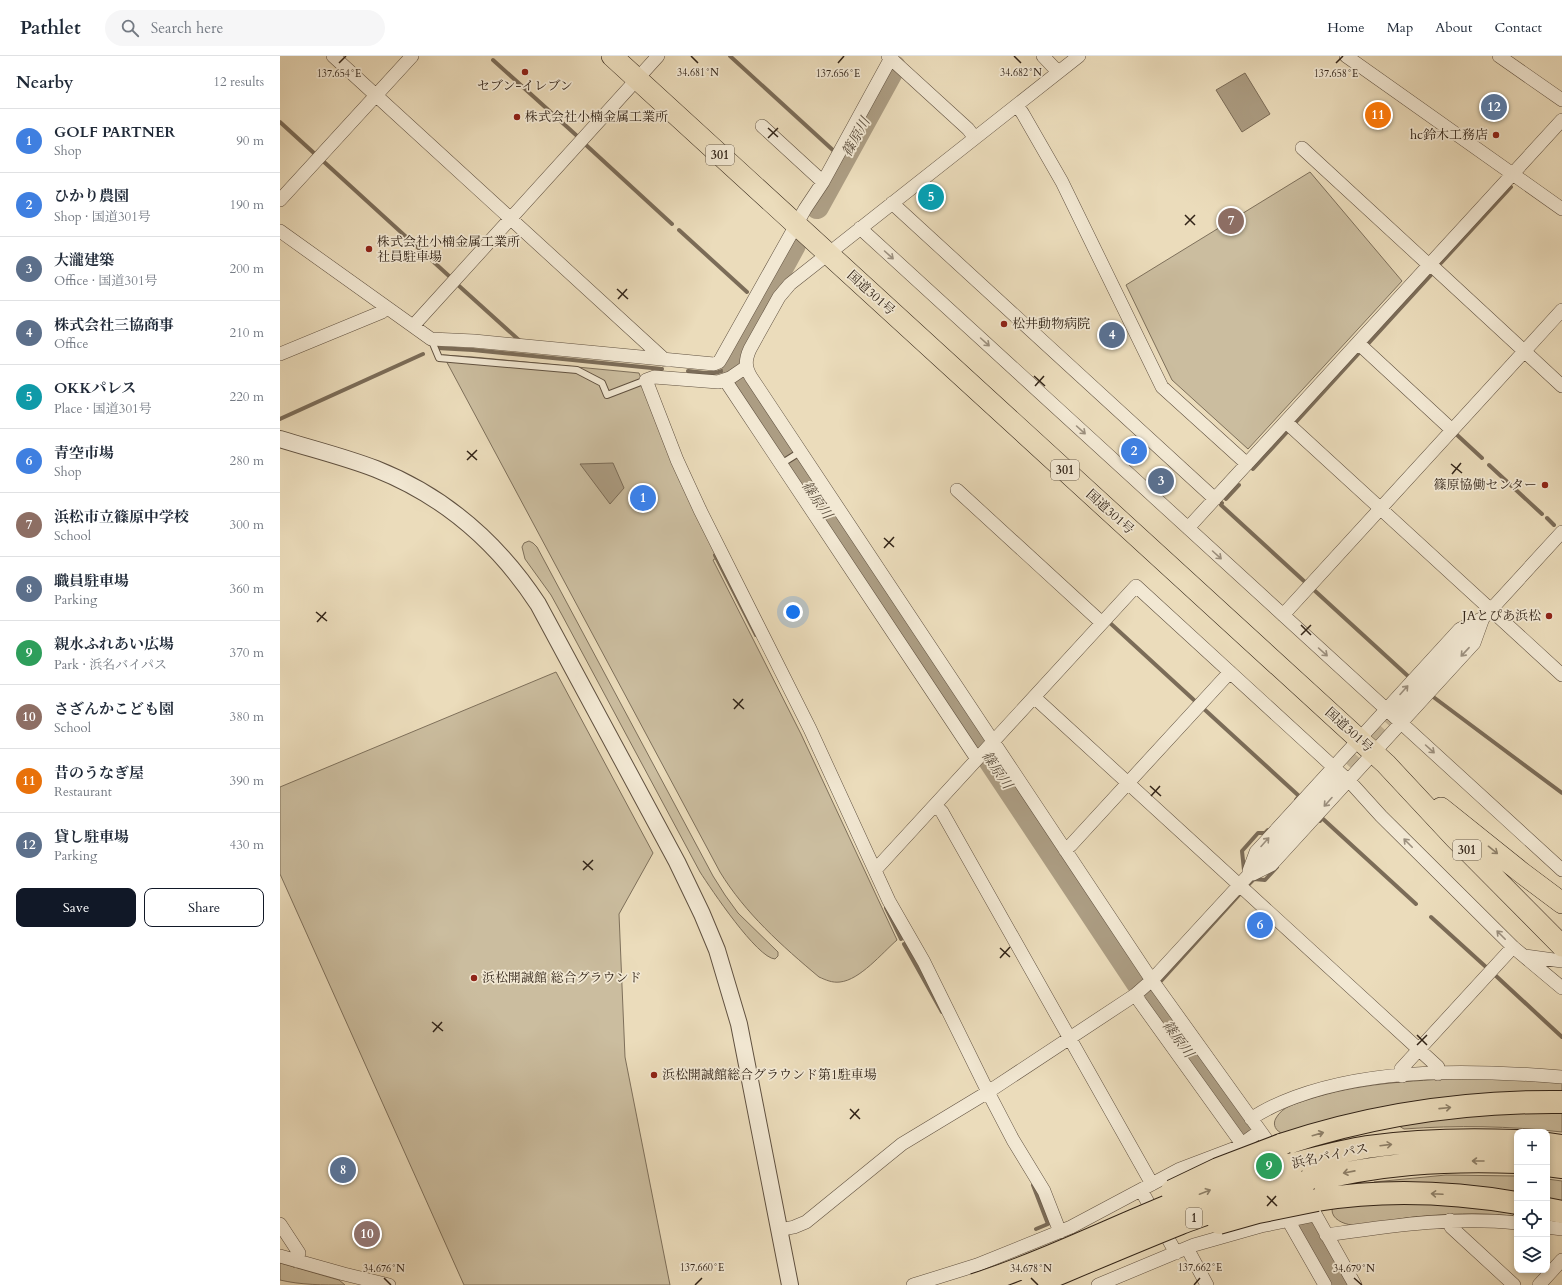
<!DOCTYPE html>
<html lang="en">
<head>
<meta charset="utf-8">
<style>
  body { margin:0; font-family:Cardo,"Noto Serif JP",serif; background:#f6f6f7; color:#1f2937 }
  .controls { position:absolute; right:12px; bottom:12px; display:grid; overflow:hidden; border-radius:8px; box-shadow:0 2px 6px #0003 }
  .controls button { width:36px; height:36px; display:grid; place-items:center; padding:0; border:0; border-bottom:1px solid #e0e1e3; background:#fff; color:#1f2937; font:20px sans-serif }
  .you { position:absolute; left:513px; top:556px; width:14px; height:14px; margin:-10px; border:3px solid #fff; border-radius:50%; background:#1a73e8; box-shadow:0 0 0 6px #1a73e833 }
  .badge { display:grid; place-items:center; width:26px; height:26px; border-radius:50%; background:#111827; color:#fff; font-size:13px; font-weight:700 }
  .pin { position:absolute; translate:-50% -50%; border:2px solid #fff; box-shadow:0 1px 4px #0006 }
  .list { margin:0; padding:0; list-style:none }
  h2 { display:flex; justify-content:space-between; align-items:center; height:52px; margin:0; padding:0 16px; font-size:17px }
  h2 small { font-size:13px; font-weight:400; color:#747a83 }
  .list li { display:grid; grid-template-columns:26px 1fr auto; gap:12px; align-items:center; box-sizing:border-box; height:64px; padding:0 16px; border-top:1px solid #e0e1e3 }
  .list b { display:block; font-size:15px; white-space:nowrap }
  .list p { margin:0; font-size:13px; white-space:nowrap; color:#747a83 }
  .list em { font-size:13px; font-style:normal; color:#747a83 }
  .actions { display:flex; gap:8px; padding:12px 16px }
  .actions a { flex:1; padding:9px 0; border:1px solid #111827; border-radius:8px; text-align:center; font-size:14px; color:#111827 }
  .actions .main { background:#111827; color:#fff }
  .icon { flex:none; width:22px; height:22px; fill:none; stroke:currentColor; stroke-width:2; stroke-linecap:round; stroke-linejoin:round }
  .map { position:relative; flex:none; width:1282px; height:1229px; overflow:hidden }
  header { display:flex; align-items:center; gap:24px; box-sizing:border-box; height:56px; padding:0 20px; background:#fff; border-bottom:1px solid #e0e1e3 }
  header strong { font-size:19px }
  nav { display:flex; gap:22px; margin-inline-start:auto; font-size:14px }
  .search { width:280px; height:36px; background:#f6f6f7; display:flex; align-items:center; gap:10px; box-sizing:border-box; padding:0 14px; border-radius:22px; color:#747a83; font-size:15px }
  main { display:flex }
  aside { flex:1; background:#fff }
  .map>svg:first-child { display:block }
  .green { fill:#cbbd9f; stroke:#7e705b }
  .water { fill:#ac9d83; stroke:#7b6c58 }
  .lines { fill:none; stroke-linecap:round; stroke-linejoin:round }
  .stream { stroke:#7b6c58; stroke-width:4 }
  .river { stroke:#ac9d83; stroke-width:24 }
  .minor-tunnel { stroke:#c6b79a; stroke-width:13; stroke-dasharray:13 6; stroke-linecap:butt }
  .service-casing { stroke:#605140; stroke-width:8 }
  .minor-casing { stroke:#605140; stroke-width:14 }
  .tertiary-casing { stroke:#605140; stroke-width:18 }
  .trunk-casing { stroke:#312317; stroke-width:22 }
  .motorway-casing { stroke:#312317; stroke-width:24 }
  .service { stroke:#f2e8d3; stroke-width:6 }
  .minor { stroke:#f2e8d3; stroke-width:13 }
  .tertiary { stroke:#f2e8d3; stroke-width:16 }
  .trunk { stroke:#ebdcbb; stroke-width:21 }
  .motorway { stroke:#ebdcbb; stroke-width:22 }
  .motorway-bridge-casing { stroke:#312317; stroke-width:24; stroke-linecap:butt }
  .motorway-bridge { stroke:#ebdcbb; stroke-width:22 }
  .oneway { stroke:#9b8f7e }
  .oneway2 { stroke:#8e8069 }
  .ticks { fill:none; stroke:#312317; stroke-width:1.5 }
  .poi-dot { fill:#8f2418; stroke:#f2e8d3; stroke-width:1.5 }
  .labels { text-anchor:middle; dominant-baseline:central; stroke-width:3.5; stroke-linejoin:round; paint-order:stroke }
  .shield { fill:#f2e8d3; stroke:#6b5e4f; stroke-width:1 }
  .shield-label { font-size:12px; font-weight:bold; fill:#312317 }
  .poi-label { font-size:13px; fill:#312317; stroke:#f2e8d3; text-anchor:start }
  .street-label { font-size:13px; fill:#312317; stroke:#f2e8d3 }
  .water-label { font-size:14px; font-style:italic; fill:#5c4e3d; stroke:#f2e8d3 }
  .ticks-label { font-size:10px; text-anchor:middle; fill:#312317; stroke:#f2e8d3; stroke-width:3.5; stroke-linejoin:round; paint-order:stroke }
</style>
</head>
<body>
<header>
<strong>Pathlet</strong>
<div class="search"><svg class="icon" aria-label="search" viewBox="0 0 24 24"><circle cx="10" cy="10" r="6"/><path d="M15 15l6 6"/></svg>Search here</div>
<nav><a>Home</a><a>Map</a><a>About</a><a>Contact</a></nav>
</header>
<main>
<aside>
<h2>Nearby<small>12 results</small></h2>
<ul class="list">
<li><span class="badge" style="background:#3f7fe0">1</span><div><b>GOLF PARTNER</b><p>Shop</p></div><em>90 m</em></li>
<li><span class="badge" style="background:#3f7fe0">2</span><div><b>ひかり農園</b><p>Shop · 国道301号</p></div><em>190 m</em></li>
<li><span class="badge" style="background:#5c6f8a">3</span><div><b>大瀧建築</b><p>Office · 国道301号</p></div><em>200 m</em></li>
<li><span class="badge" style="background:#5c6f8a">4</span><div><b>株式会社三協商事</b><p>Office</p></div><em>210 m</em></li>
<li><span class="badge" style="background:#0f9aa8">5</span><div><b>OKKパレス</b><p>Place · 国道301号</p></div><em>220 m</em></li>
<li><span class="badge" style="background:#3f7fe0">6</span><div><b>青空市場</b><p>Shop</p></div><em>280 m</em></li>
<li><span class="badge" style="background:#8d6e63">7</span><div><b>浜松市立篠原中学校</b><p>School</p></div><em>300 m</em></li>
<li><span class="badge" style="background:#5c6f8a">8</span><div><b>職員駐車場</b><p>Parking</p></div><em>360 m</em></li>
<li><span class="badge" style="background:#2e9e5b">9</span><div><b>親水ふれあい広場</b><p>Park · 浜名バイパス</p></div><em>370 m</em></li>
<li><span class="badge" style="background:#8d6e63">10</span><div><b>さざんかこども園</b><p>School</p></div><em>380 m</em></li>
<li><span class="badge" style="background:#e8710a">11</span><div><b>昔のうなぎ屋</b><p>Restaurant</p></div><em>390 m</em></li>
<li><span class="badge" style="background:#5c6f8a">12</span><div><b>貸し駐車場</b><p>Parking</p></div><em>430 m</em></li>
</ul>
<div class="actions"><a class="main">Save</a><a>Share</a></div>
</aside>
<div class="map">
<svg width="1282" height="1229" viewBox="0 0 1282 1229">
  <rect width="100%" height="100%" fill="#ebdcbb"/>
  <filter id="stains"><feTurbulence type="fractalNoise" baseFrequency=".005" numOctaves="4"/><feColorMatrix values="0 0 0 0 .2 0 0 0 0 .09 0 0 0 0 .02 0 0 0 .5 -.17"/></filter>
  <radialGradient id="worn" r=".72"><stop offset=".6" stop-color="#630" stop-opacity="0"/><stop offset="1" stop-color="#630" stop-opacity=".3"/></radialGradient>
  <!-- green -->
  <path class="green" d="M1030,116l92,109 -154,168 -76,-69 -46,-95z
    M163,299l30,2 166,16 24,64 55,120 -5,3 88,174 96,206c-15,13 -37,40 -57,42 -8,1 -14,-2 -21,-5 -37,-31 -74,-64 -99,-105z
    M249,485l4,2 4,4 176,329 12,19 13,18 40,39v4l-3,3c-18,-1 -64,-70 -75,-87l-138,-257 -11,-20 -26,-36 -3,-12 2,-4z
    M276,616l97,181 -34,61 6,143 45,228h-206l-184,-411v-87z
    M1183,1022h34l65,5v12l-279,39c-7,-3 -11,-9 -7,-16 7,-12 19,-14 31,-18 51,-17 103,-19 156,-22z
    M1282,1053v23c-53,-6 -105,-7 -158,-3l-5,-3 3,-5z
    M1166,1119l71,1v20l-146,-11 3,-3z
    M1267,1123l15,2v24l-15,-3z
    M1145,1144l90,13 -3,3c-33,-4 -66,-2 -99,1 -17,2 -45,9 -61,8 -9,-1 -20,-6 -20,-15l3,-4z
    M0,1207l59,17 6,5c-22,0 -44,0 -65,-5z"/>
  <!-- water -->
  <path class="water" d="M965,17l25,41 -28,18 -26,-42z
    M333,407l11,25 -14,16 -30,-40z"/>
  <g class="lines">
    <!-- stream -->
    <path class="stream" d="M450,0l105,96
      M213,4l83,75
      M0,66l35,32
      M306,89l86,79
      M43,105l126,115
      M399,174l68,62
      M1161,207l70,-76
      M178,229l62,56
      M1087,289l64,-70
      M157,292l36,2 189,19
      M408,315c18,2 35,7 46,-11
      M0,363l143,-65
      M1016,366l64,-70
      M1176,378l26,24
      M1209,409l53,49
      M973,413l34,-37
      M946,443l13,-14
      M942,447l-1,2 84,77
      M1267,462l7,7
      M437,498l-2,1 41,80
      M1034,534l95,87
      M829,566l86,79
      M1152,640l130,97
      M924,653l95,87 -3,4
      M1040,765l2,-3 94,86
      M964,814l-2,-19 16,-18h7l3,-3
      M968,829l6,-6 11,1 12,-13
      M606,852l15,31
      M1151,861l55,50
      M624,888l38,68
      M1215,919l67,62
      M881,925l78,-86
      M867,940l4,-5
      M753,1129l15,39 -12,5"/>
    <!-- river -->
    <path class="river" d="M537,151l77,-140
      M514,189l-58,106c-3,13 -2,22 4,33l398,599 127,176
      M1009,1139l51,90"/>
    <!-- minor-tunnel -->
    <path class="minor-tunnel" d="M1056,724l61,-68"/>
    <defs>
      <path id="service" d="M151,283l8,19 138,12 25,13 5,12 39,-15
        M501,408l19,-12"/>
      <path id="minor" d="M53,0l332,304
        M608,0l80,73 7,9
        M763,0l15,16
        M799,0l-289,228 -11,13 -29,52c-5,11 -5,18 1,28l398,599 127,177
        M1066,0l216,153
        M1219,0l63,44
        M737,49l6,9 39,68 100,205 85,77
        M482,70l61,56
        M1022,92l127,117
        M0,144l132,-144
        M612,147l323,296
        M580,172l702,642
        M0,175l151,108 43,2 240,23 5,-2 3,-5 83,-148 18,-27 69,-126
        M1150,208l132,122
        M133,270l245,-270
        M1078,287l94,87
        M0,298l102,-42 4,-5
        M466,311l-16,11 -12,4 -64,-5 -8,3 31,80 23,50 110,219 79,172 35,61 64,130 25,48 31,51 16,41
        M445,324l252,379
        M1006,366l276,253
        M677,434l145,133
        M908,472l374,-408
        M1003,559l279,-305
        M754,641l404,370v7
        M1117,656l165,-180
        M655,749l7,7 210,372
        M785,794l6,-5 159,-173
        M595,814l2,-2 259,-282 216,198 29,32 132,131 49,41
        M969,815l7,-19 204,-223 23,-11
        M973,818l18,-9 203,-222 9,-25
        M1245,900l37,5
        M855,939l107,149
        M1122,1020l-1,-7 112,-122
        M971,1063c14,-10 28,-16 44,-22 81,-30 182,-27 267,-20
        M861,1134l35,63
        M1025,1140l50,89
        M1008,1164l37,65
        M1170,1164l1,7 63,58
        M0,1168l19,29 -3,8
        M1267,1171l15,2
        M499,1174l15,-3 12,-5 96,-78 86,-52 147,-97 17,-15 184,-200
        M1046,1179c64,-9 127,-19 191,-12
        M907,1192l20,37
        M0,1200l64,18 45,11
        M633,1229l64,-20 94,-38 109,-58 58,-22 22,-16
        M818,1229l96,-40 67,-19 54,-11
        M1259,1229l23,-25"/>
      <path id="tertiary" d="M0,383c32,10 65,18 96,30 68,27 122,74 162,135l139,258 25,52 15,36 22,74 51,261"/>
      <path id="trunk" d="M332,0l774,708 69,74 107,108
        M1161,752l81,65 40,30"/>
      <path id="motorway" d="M1267,1088l15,2
        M1001,1089c90,-30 185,-44 281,-43
        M1013,1108c24,-6 49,-13 74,-17 50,-7 100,-8 150,-6
        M1267,1109l15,2
        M1025,1126c73,-18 137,-23 212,-20
        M1037,1144c66,-11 135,-8 200,3
        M1267,1153l15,3"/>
    </defs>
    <!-- service casing -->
    <use href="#service" class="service-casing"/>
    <!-- minor casing -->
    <use href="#minor" class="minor-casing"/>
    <!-- tertiary casing -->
    <use href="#tertiary" class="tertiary-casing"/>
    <!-- trunk casing -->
    <use href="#trunk" class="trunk-casing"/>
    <!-- motorway casing -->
    <use href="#motorway" class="motorway-casing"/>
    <!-- service -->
    <use href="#service" class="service"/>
    <!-- minor -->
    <use href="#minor" class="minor"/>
    <!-- tertiary -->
    <use href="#tertiary" class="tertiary"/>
    <!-- trunk -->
    <use href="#trunk" class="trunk"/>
    <!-- motorway -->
    <use href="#motorway" class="motorway"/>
    <defs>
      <path id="motorway-bridge" d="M892,1135l46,-22 63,-24
        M939,1167l39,-11 59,-12
        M694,1229c108,-35 208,-95 319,-121
        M752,1229c50,-21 99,-42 149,-62 41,-15 82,-31 124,-41"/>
    </defs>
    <!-- motorway-bridge casing -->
    <use href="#motorway-bridge" class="motorway-bridge-casing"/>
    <!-- motorway-bridge -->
    <use href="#motorway-bridge" class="motorway-bridge"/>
  </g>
  <!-- one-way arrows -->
  <defs><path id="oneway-shaft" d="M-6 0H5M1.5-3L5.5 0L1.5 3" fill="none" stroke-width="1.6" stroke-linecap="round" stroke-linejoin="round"/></defs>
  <g class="oneway">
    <use href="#oneway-shaft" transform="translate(609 199) rotate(42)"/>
    <use href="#oneway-shaft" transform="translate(705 286) rotate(42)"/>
    <use href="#oneway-shaft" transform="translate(801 374) rotate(42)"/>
    <use href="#oneway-shaft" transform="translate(937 499) rotate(42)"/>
    <use href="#oneway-shaft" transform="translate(1043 596) rotate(42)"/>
    <use href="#oneway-shaft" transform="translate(1185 596) rotate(133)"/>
    <use href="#oneway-shaft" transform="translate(1124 634) rotate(-48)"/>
    <use href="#oneway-shaft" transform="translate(1150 693) rotate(42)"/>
    <use href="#oneway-shaft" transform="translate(1048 746) rotate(132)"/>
    <use href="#oneway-shaft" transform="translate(985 786) rotate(-48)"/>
    <use href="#oneway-shaft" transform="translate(1128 787) rotate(-135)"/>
    <use href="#oneway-shaft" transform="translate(1221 879) rotate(-135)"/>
  </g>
  <g class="oneway2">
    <use href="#oneway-shaft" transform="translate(1213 794) rotate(39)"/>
    <use href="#oneway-shaft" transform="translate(1165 1052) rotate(-6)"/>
    <use href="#oneway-shaft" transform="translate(1038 1078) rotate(-16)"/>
    <use href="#oneway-shaft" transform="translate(1106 1089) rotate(-7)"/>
    <use href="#oneway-shaft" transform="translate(1198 1105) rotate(180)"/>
    <use href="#oneway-shaft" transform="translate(1069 1116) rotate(169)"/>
    <use href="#oneway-shaft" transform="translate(925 1136) rotate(-21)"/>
    <use href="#oneway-shaft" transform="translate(1157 1138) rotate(-177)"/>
  </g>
  <!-- ticks -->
  <path class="ticks" d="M411,0l7,7M734,0l7,7M59,7l7,-7M558,7l6,-7M1056,7l7,-7M488,72l10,9M488,82l10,-10M905,159l10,10M905,169l10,-10M337,233l11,10M338,243l9,-10M754,320l11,10M755,330l9,-10M187,395l10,9M187,404l10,-10M1171,408l11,9M1172,418l9,-11M604,482l10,9M604,492l10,-11M36,556l11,9M37,566l9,-10M1021,569l10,10M1021,579l10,-10M453,643l11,10M454,653l9,-10M870,730l11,10M871,740l9,-10M303,805l10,9M303,814l10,-10M720,892l10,9M720,902l10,-11M152,966l11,9M153,976l9,-10M1137,979l10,10M1137,989l10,-10M570,1053l10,10M570,1063l9,-10M987,1140l10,10M987,1150l9,-10M104,1222l7,7M751,1222l7,7M1074,1222l8,7M415,1229l7,-7M914,1229l6,-7"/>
  <!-- markers -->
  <g class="poi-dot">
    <circle cx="245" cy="16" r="4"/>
    <circle cx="237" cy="61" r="4"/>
    <circle cx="1216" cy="79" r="4"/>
    <circle cx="89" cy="193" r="4"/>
    <circle cx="724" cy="268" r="4"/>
    <circle cx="1265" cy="429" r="4"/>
    <circle cx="1269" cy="560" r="4"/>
    <circle cx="194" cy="922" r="4"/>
    <circle cx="374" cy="1019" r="4"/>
  </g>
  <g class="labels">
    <!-- shield labels -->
    <g class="shield">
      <rect x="426" y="89" width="28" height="20" rx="3"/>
      <rect x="771" y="404" width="28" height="20" rx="3"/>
      <rect x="1173" y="784" width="28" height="20" rx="3"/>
      <rect x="906" y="1152" width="16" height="20" rx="3"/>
    </g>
    <g class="shield-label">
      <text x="440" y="99">301</text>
      <text x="785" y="414">301</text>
      <text x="1187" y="794">301</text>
      <text x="914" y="1162">1</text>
    </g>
    <!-- poi labels -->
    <g class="poi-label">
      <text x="245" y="30" text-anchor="middle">セブン-イレブン</text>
      <text x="245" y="61">株式会社小楠金属工業所</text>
      <text x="1208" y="79" text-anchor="end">hc鈴木工務店</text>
      <text x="97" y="186">株式会社小楠金属工業所<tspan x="97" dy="15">社員駐車場</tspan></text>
      <text x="732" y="268">松井動物病院</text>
      <text x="1257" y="429" text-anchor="end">篠原協働センター</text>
      <text x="1261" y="560" text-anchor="end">JAとぴあ浜松</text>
      <text x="202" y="922">浜松開誠館 総合グラウンド</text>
      <text x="382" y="1019">浜松開誠館総合グラウンド第1駐車場</text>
    </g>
    <!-- street labels -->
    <g class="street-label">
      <text transform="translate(591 237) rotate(42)">国道301号</text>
      <text transform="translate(830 456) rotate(42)">国道301号</text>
      <text transform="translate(1069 674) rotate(42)">国道301号</text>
      <text transform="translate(1050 1100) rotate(-12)">浜名バイパス</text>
    </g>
    <!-- water labels -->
    <g class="water-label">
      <text transform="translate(576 81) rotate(-61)">篠原川</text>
      <text transform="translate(537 444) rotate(56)">篠原川</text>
      <text transform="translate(717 714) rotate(56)">篠原川</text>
      <text transform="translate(898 983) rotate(54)">篠原川</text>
    </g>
  </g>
  <g class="ticks-label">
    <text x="418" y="20">34.681°N</text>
    <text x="741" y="20">34.682°N</text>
    <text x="59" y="21">137.654°E</text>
    <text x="1056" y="21">137.658°E</text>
    <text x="558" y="21">137.656°E</text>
    <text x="422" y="1215">137.660°E</text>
    <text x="920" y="1215">137.662°E</text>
    <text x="104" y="1216">34.676°N</text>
    <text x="751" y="1216">34.678°N</text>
    <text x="1074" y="1216">34.679°N</text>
  </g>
  <rect width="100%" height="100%" filter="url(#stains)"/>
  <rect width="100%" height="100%" fill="url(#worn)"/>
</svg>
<div class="controls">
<button>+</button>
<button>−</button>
<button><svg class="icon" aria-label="locate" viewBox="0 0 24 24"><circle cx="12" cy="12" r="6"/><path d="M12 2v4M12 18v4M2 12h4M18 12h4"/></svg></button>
<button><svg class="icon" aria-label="layers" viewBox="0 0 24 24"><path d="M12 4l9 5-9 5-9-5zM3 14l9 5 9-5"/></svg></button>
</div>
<div class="you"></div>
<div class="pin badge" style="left:363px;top:442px;background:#3f7fe0">1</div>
<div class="pin badge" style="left:854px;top:395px;background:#3f7fe0">2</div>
<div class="pin badge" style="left:881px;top:425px;background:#5c6f8a">3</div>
<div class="pin badge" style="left:832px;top:279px;background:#5c6f8a">4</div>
<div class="pin badge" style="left:651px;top:141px;background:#0f9aa8">5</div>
<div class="pin badge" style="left:980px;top:869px;background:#3f7fe0">6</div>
<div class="pin badge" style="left:951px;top:165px;background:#8d6e63">7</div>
<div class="pin badge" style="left:63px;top:1114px;background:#5c6f8a">8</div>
<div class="pin badge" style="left:989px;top:1110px;background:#2e9e5b">9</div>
<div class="pin badge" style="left:87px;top:1178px;background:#8d6e63">10</div>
<div class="pin badge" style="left:1098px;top:59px;background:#e8710a">11</div>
<div class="pin badge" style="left:1214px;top:51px;background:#5c6f8a">12</div>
</div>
</main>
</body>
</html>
